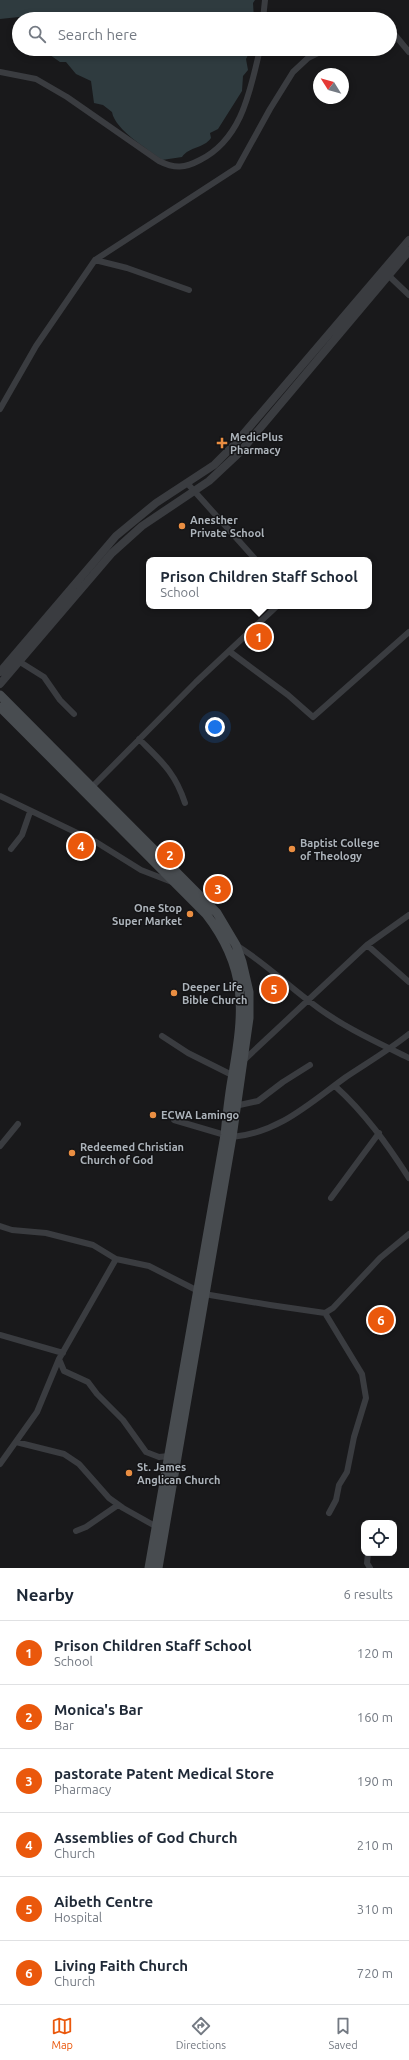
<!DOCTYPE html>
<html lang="en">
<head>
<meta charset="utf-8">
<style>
  body { margin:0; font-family:Ubuntu,sans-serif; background:#f2f2f3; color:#1f2937 }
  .controls { position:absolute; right:12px; bottom:12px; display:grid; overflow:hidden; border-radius:8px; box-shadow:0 2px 6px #0003 }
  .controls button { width:36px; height:36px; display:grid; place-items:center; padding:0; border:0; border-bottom:1px solid #e0e1e3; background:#fff; color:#1f2937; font:20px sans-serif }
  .compass { position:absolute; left:313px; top:68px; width:36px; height:36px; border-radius:50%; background:#fff; box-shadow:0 2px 6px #0003; rotate:307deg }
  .you { position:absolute; left:215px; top:727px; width:14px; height:14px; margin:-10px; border:3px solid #fff; border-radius:50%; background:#1a73e8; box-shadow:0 0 0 6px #1a73e833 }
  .badge { display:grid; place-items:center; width:26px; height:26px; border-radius:50%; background:#ea580c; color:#fff; font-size:13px; font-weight:700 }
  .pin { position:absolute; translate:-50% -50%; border:2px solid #fff; box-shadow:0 1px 4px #0006 }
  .popup { position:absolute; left:146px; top:557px; width:226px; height:52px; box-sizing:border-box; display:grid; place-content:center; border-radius:8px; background:#fff; filter:drop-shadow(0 1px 3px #0005); font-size:13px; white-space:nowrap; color:#747a83 }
  .popup b { font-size:15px; color:#1f2937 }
  .popup::after { content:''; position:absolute; left:50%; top:100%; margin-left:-8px; border:8px solid transparent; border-top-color:#fff }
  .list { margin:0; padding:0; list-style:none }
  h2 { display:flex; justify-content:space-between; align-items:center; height:52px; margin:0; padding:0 16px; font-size:17px }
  h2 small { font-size:13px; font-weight:400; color:#747a83 }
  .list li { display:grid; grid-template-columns:26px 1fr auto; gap:12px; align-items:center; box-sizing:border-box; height:64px; padding:0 16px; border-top:1px solid #e0e1e3 }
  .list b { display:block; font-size:15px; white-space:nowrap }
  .list p { margin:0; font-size:13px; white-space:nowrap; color:#747a83 }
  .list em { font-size:13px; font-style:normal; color:#747a83 }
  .icon { flex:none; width:22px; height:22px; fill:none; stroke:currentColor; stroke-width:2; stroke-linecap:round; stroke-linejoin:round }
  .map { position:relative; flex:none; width:409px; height:1568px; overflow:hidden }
  .search { position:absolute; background:#fff; box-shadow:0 2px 6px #0003; left:12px; right:12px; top:12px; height:44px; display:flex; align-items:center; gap:10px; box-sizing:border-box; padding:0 14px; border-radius:22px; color:#747a83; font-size:15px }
  .sheet { height:436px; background:#fff }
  nav { display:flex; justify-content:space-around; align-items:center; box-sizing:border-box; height:56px; border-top:1px solid #e0e1e3; background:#fff; font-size:11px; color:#747a83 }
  nav a { display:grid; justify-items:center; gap:2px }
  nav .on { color:#ea580c }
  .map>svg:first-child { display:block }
  .water { fill:#2f3b3f }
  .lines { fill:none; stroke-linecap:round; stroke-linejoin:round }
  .minor { stroke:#3a3c40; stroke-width:6 }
  .tertiary { stroke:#3a3c40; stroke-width:8 }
  .secondary { stroke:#484c50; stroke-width:9 }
  .poi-dot { fill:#ea8e42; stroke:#141416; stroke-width:1.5 }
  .labels { text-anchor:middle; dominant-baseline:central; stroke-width:3; stroke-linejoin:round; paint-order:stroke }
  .poi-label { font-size:11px; font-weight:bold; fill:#acb3ba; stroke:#141416; text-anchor:start }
</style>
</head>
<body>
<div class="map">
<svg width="409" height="1568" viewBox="0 0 409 1568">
  <rect width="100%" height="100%" fill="#19191b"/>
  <!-- water -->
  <path class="water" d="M0,0h255l-2,3 1,16h-232l-3,-2 -19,2z
    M48,49h203l-5,10 2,11 -5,6 -1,15 -24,38 -8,4 1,5c-8,11 -21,8 -29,19l-20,3c-14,-11 -47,-30 -50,-48l-9,-7 -9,-2 -3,-22 -15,-7 -10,-12h-6l-10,-7z"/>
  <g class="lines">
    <!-- minor -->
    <path class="minor" d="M263,19l2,-19
      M390,29l19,23
      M0,72l36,7 31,18 92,64c16,8 26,7 41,-1 42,-21 50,-69 60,-111
      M388,275l21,20
      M189,290l-62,-22 -32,-8 143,-93 32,-58 23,-37 15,-14 18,-9
      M0,409l36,-63 59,-86
      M187,483l69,77
      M229,651l59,44 25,22 96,-85
      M20,662l24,15 16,23 14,14
      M139,739c22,22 36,33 46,64
      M92,787l104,-105 81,-76
      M0,796l96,46 45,28 31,12
      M11,849l11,-14 8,-23
      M236,945c26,16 48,37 73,56 30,24 65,40 100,57
      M367,945l42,37
      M162,1036l26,17 44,22
      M243,1061l124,-116 42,-30
      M335,1086c30,27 52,58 74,92
      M235,1106l23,-5 25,-19 27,-17
      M174,1120l51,15
      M232,1137c47,-4 78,-34 114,-60 21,-14 43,-27 63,-43
      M0,1146l18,-22
      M331,1198l48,-65
      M0,1226l12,4 34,3 47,12 23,14
      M325,1313l37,61 4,24 -12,39 -7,35 -8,13 -3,15 -7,13
      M0,1335l63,18
      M59,1359l5,12 24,11 9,12 26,26 23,32 13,5 10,-1
      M16,1442l48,12 15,10 30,34 14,10 34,19
      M0,1464l37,-52 22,-53 57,-100 33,7 55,28 66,11 55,8 8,-5 47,-50 29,-24
      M76,1531l10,-4 32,-22
      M368,1553l-1,10 3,5"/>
    <!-- tertiary -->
    <path class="tertiary" d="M0,672l116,-136 40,-33 58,-38 20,-20 175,-205
      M0,684l112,-131 30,-27 67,-45 31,-29 169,-201"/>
    <!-- secondary -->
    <path class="secondary" d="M0,695l217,218 19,32 6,17 7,30v26l-17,119 -74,431
      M0,707l206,207c42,54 38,97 27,160 -4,20 -6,41 -8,61l-76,433"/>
  </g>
  <!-- markers -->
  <g class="poi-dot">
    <path d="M220 437h4v4h4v4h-4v4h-4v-4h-4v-4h4z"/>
    <circle cx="182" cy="526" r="4"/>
    <circle cx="292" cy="849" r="4"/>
    <circle cx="190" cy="914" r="4"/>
    <circle cx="174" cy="993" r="4"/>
    <circle cx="153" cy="1115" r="4"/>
    <circle cx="72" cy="1153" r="4"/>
    <circle cx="129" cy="1473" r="4"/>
  </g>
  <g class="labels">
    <!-- poi labels -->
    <g class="poi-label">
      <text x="230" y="437">MedicPlus<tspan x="230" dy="13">Pharmacy</tspan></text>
      <text x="190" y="520">Anesther<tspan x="190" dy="13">Private School</tspan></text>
      <text x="300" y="843">Baptist College<tspan x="300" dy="13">of Theology</tspan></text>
      <text x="182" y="908" text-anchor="end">One Stop<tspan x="182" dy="13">Super Market</tspan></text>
      <text x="182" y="987">Deeper Life<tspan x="182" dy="13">Bible Church</tspan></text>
      <text x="161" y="1115">ECWA Lamingo</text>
      <text x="80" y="1147">Redeemed Christian<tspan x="80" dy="13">Church of God</tspan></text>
      <text x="137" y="1467">St. James<tspan x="137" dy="13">Anglican Church</tspan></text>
    </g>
  </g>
</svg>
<div class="controls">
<button><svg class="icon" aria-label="locate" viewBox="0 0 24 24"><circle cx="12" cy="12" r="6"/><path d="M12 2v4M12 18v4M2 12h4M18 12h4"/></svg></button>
</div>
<svg class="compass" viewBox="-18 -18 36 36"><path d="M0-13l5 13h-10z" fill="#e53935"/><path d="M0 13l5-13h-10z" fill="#747a83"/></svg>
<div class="you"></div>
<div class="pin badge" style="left:259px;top:637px">1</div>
<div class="popup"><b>Prison Children Staff School</b>School</div>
<div class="pin badge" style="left:170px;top:855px">2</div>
<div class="pin badge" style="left:218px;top:889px">3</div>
<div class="pin badge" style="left:81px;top:846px">4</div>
<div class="pin badge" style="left:274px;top:989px">5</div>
<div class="pin badge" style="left:381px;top:1320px">6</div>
<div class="search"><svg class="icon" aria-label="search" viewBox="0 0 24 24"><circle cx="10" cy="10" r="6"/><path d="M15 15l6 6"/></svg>Search here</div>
</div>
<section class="sheet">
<h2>Nearby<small>6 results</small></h2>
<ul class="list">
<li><span class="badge">1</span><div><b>Prison Children Staff School</b><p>School</p></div><em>120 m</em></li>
<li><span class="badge">2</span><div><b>Monica's Bar</b><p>Bar</p></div><em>160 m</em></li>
<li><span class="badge">3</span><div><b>pastorate Patent Medical Store</b><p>Pharmacy</p></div><em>190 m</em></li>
<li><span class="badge">4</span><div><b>Assemblies of God Church</b><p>Church</p></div><em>210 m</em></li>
<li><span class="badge">5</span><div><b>Aibeth Centre</b><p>Hospital</p></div><em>310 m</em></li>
<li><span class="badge">6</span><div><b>Living Faith Church</b><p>Church</p></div><em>720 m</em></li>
</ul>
</section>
<nav>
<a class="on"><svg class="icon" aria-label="map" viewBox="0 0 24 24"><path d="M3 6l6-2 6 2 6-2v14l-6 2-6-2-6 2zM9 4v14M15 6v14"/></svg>Map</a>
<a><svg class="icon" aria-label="directions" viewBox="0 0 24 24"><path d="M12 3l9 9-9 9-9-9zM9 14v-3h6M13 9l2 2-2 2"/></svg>Directions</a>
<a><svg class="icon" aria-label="saved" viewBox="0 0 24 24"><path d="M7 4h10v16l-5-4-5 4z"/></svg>Saved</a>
</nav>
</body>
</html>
